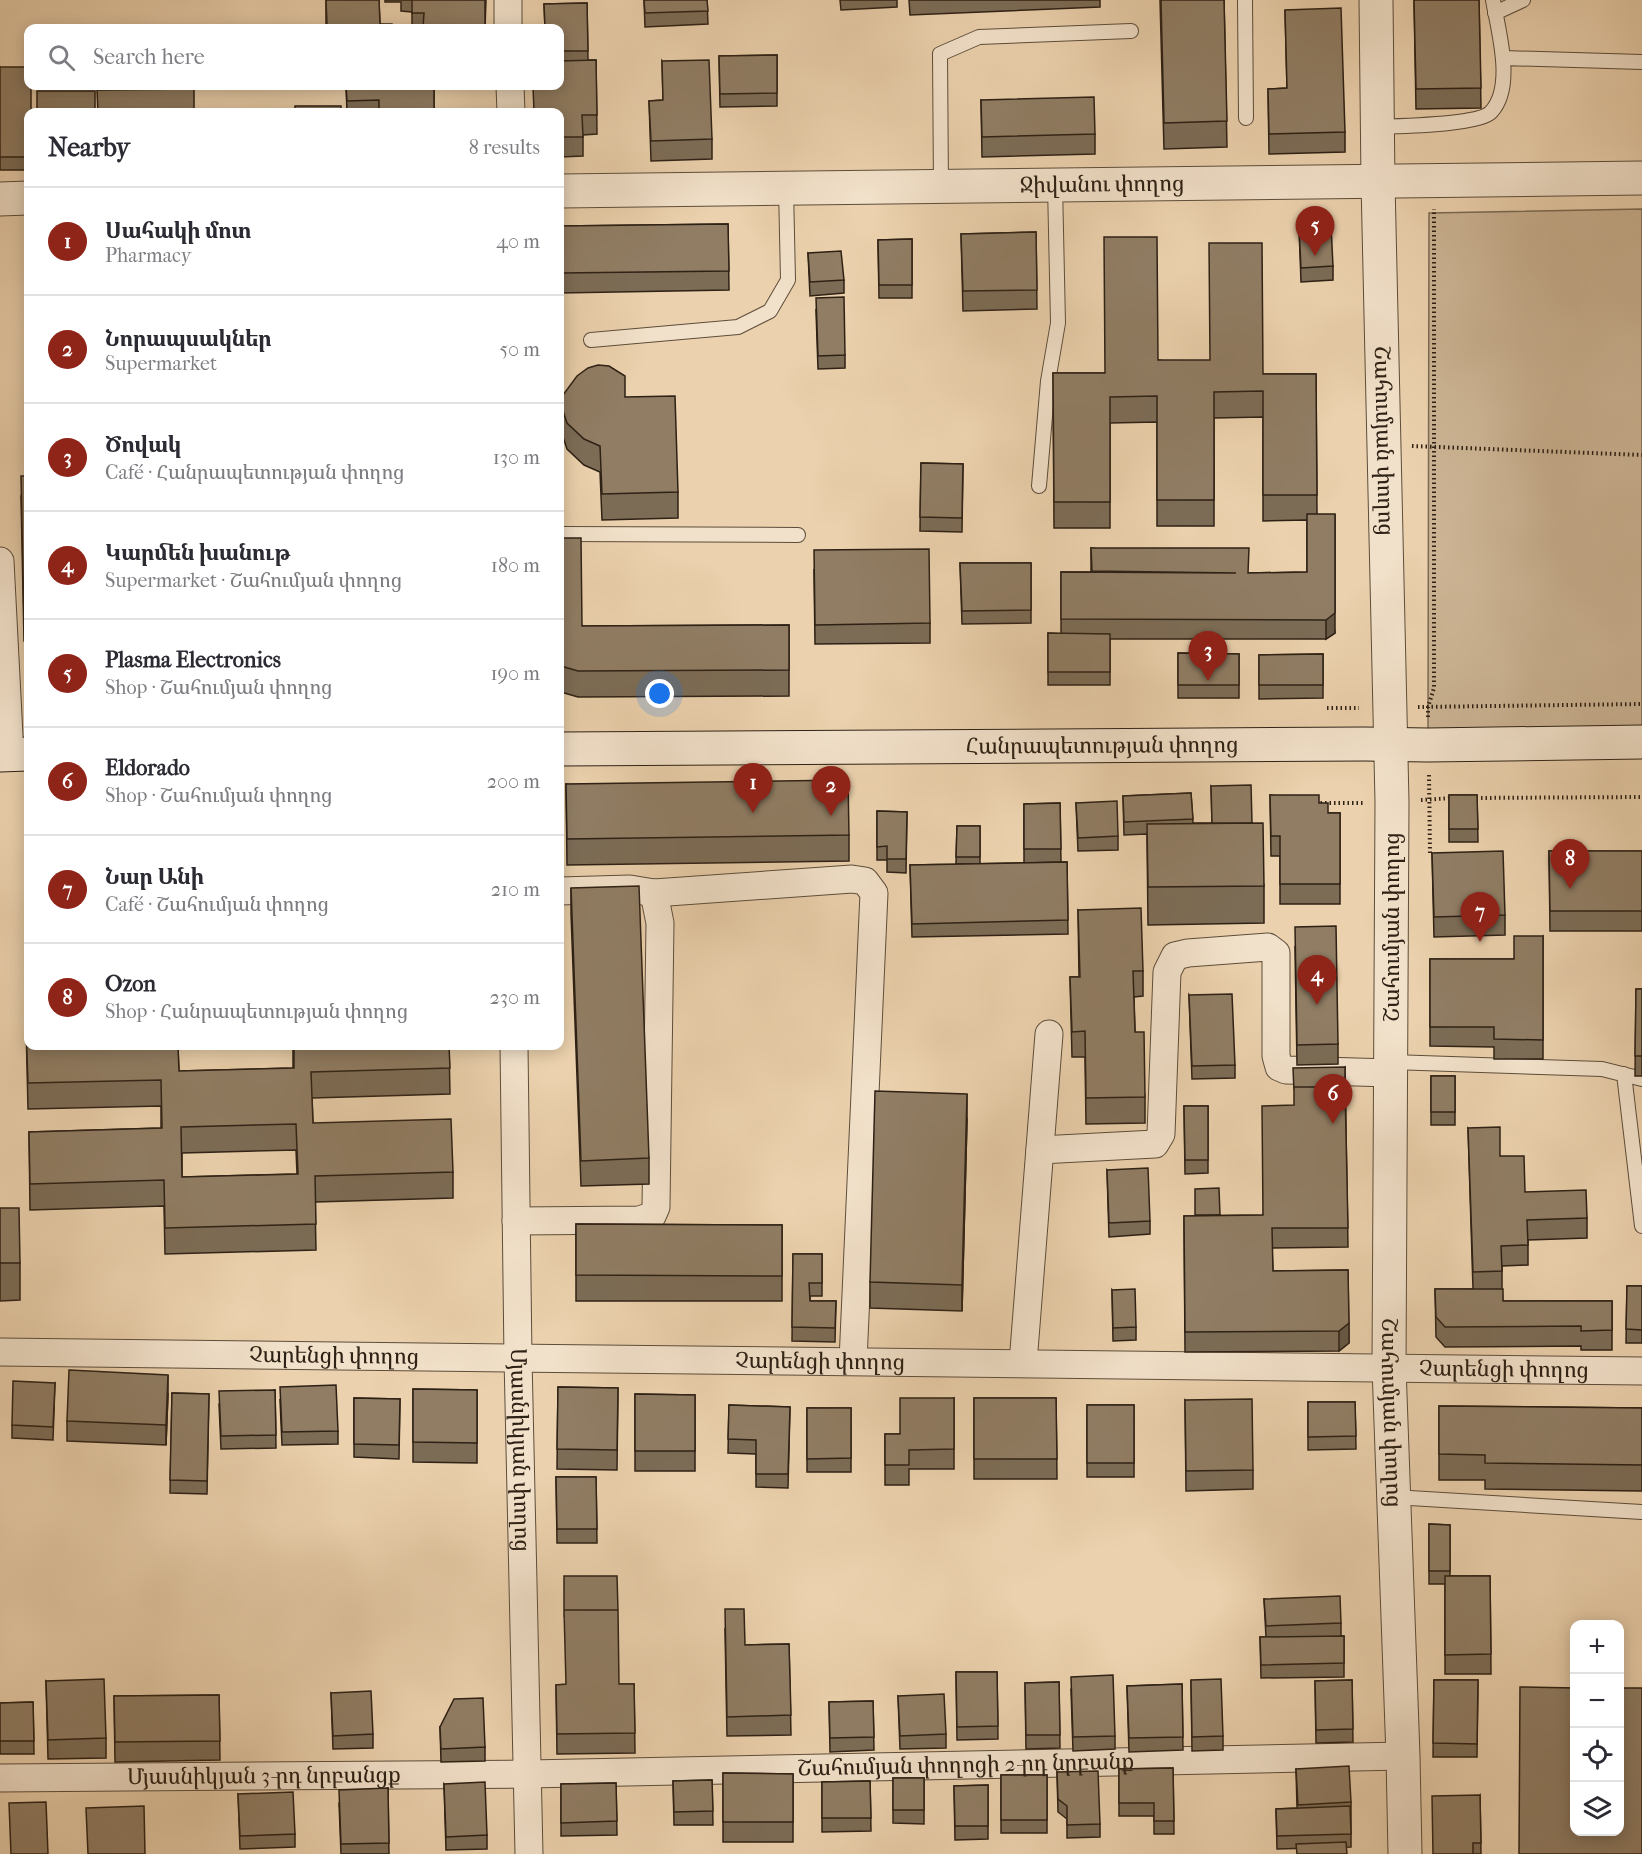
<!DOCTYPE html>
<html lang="en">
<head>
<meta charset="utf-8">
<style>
  body { margin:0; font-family:"IM FELL French Canon","Noto Serif Armenian",serif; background:#f2f2f3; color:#2b2b33 }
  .controls { position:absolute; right:18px; bottom:18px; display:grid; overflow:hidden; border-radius:12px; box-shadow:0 3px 15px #0003 }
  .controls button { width:54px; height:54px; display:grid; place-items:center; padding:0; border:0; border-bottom:2px solid #e1e1e2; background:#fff; color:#2b2b33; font:30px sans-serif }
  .you { position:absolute; left:660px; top:694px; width:21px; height:21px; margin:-15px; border:4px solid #fff; border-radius:50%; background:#1a73e8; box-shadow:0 0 0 9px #1a73e833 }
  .badge { display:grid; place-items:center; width:39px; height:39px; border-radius:50%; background:#8f2418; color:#fff; font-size:20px; font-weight:700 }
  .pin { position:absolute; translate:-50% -50px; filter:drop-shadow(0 2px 3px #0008) }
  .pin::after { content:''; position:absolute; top:32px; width:21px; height:18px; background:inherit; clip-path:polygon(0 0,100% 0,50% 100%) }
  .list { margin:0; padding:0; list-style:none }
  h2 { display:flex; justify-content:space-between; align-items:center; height:78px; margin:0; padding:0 24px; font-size:26px }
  h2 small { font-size:20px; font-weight:400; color:#7c7c81 }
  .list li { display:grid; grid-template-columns:39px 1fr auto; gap:18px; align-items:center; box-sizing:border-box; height:108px; padding:0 24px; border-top:2px solid #e1e1e2 }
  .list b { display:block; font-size:22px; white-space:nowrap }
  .list p { margin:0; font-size:20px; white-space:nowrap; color:#7c7c81 }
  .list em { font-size:20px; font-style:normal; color:#7c7c81 }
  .icon { flex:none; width:33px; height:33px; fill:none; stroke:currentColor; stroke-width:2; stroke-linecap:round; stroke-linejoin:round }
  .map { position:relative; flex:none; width:1642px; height:1854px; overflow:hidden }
  .search { position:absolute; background:#fff; box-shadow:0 3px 15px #0003; left:24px; top:24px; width:540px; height:66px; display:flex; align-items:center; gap:15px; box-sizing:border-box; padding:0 21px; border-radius:12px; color:#7c7c81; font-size:22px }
  .panel { position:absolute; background:#fff; box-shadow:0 3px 15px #0003; left:24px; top:108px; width:540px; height:942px; border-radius:12px }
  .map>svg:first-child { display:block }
  .green { fill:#cbb393; stroke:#7c6a54; stroke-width:1.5 }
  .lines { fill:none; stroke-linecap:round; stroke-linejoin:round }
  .service-casing { stroke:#5d4d3b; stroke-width:16 }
  .minor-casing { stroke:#5d4d3b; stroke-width:29 }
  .tertiary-casing { stroke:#5d4d3b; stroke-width:35 }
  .secondary-casing { stroke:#2e2115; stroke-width:35 }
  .path { stroke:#2e2115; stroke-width:4; stroke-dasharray:1.5 3; stroke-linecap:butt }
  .service { stroke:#f2e1ca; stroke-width:14 }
  .minor { stroke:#f2e1ca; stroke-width:27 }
  .tertiary { stroke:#f2e1ca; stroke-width:33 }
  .secondary { stroke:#f2e1ca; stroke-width:33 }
  .wall { fill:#7c6c56; stroke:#2e2115; stroke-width:1.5; fill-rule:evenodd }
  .shaded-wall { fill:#655846; stroke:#2e2115; stroke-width:1.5 }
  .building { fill:#907d64; stroke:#2e2115; stroke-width:1.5; fill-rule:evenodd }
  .labels { text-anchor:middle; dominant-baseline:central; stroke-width:5; stroke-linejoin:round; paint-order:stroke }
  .street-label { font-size:22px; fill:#2e2115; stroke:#f2e1ca }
</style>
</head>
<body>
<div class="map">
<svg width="1642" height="1854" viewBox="0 0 1642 1854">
  <rect width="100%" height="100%" fill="#ebd1ad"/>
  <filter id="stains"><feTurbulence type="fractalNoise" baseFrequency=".00333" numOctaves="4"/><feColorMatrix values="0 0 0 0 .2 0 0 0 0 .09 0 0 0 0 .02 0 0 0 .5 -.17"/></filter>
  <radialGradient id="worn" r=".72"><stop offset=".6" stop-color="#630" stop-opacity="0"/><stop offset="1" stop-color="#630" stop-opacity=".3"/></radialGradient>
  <!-- green -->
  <path class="green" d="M1642,209v519l-214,2 1,-517z"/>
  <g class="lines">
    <defs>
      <path id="service" d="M1245,0l1,118
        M1495,13l28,-13
        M1503,58l139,4
        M1378,127c21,-1 101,-2 113,-15 24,-25 7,-82 2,-112
        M941,187l-1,-133 39,-17 152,-6
        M591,340l147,-13 32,-16 18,-31 -2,-92
        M1039,486l9,-105 10,-58 -3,-138
        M560,534l238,1
        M1391,1062l211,7 40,10
        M1624,1074l18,152
        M1393,1497l249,15"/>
      <g id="minor">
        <path d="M508,0v28"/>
        <path d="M510,86l1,26"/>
        <path d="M0,561l10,194"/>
        <path d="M654,893l198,-14 13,2 9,12 -21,468"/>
        <path id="s1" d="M514,1046l4,312 11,496"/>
        <path d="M1040,1150l115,-6 6,-10 6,-162 8,-16 13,-3 80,-6 8,6v103l3,11 7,3 105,3"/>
        <path d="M516,1221l123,-1 13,-4 4,-9 4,-284 -6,-30 -24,-4 -70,2"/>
        <path id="s2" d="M0,1352l1642,19"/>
        <path d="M1023,1363l26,-329"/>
        <path id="s3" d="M0,1778l528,-4 875,-18"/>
      </g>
      <g id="tertiary">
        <path id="s4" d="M1376,0l2,182 14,620 -3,565 14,389 2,98"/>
        <path id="s5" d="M560,191l1082,-13"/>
        <path d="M0,199l28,-1"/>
      </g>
      <g id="secondary">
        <path id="s6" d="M560,749l804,-5 64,1 214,-3"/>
        <path d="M0,755l28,-1"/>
      </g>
    </defs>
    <!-- service casing -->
    <use href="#service" class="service-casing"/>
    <!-- minor casing -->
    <use href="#minor" class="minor-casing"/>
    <!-- tertiary casing -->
    <use href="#tertiary" class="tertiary-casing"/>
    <!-- secondary casing -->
    <use href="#secondary" class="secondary-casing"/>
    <!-- path -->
    <path class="path" d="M1412,446l230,9
      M1418,707l224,-3
      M1327,708h32
      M1428,717v-10l6,-19v-479
      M1429,775l1,79
      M1472,798l170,-1
      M1421,800l32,-2
      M1316,803h47"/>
    <!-- service -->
    <use href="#service" class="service"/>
    <!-- minor -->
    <use href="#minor" class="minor"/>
    <!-- tertiary -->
    <use href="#tertiary" class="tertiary"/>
    <!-- secondary -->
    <use href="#secondary" class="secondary"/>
  </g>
  <!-- wall -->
  <path class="wall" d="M326,0h53l1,24 12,4h-66z
    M385,0h101l-1,28h-73v-16l-11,-1v-9h-16z
    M644,0h63l1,24 -63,3z
    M840,0h57v7l-56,3z
    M909,0h191v7l-190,8z
    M1160,0h64l3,147 -63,2z
    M1414,0h65l2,108 -65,1z
    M587,3l1,57h8l1,74 -14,1v21l-23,1v-129h-15l-1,-24z
    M1285,10l60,122v20l-76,2 -1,-65 19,-1z
    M777,55v51l-57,1 -1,-51z
    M662,61l50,78v20l-61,2 -2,-60 14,-1z
    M0,67l28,45v58h-28z
    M346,86h88v26h-87z
    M981,100l114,34v20l-113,3z
    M728,224l1,66 -169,3v-67z
    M1299,227l34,39v14l-32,2z
    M1036,232l1,77 -74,2 -2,-77z
    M912,239v59h-33l-1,-58z
    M808,253l36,27v13l-34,3z
    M816,311l29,44v13l-27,1z
    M1158,360l105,14h53l1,140 18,119 -9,6h-216v46h-62v-52l13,1v-62h30v-24l157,25 59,-1v-52l-44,1v-104l-49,1v108h-57v-104l-47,1v105h-56l-1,-155h51z
    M625,397l53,95v26l-76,2 -2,-48 -16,-7 -17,-16 -5,-15v-26z
    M921,463l42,1 -1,68 -42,-1z
    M28,476v165h-4l-3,-145z
    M560,538l22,88 207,-1v71l-211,1 -17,-5 -1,-2z
    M960,563h71v60l-69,1z
    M814,570l116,53v20l-115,1z
    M1178,653l61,1v44h-61z
    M1323,654v44l-64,1v-44z
    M566,784l283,51v26l-282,4z
    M1211,786l41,37 12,63v37l-116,2 -1,-91 -23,1 -1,-39 68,-3 2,30h19z
    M1270,795l49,8 9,10h12v91h-60v-48h-9z
    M1449,795h28l1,47h-29z
    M1060,803l1,59 -37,1v-59z
    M1076,803l42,33v14l-40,1z
    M877,811l30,1 -1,61 -19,-1v-12h-10z
    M957,826h23v38h-24z
    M1549,851h93v80h-92z
    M1432,853l73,62v20l-71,2z
    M1067,862l1,72 -156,3 -2,-72z
    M571,888l78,270v26l-68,2 -10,-272z
    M1078,910l65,61v25l-9,1 1,35 10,65v26l-59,1 -1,-67h-13l-2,-80h9z
    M1543,936v123h-49v-12l-64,-1v-87h84z
    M1295,946l43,98v20l-41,1z
    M1636,989h6v87h-7z
    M1189,995l46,70v13l-43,1z
    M26,1025l2,21h223l-73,2 1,23 114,-3v-22h156l1,48 -138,4 1,25 140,49v26l-138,4 1,48 -151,4 -1,-48 -134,4 -1,-78 132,-4v-22l-133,3zM296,1150l1,24 -115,3v-24z
    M1345,1067l3,180 -76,1 1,23 75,-1 1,73 -10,8 -154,1 -1,-136 79,-1 31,-110z
    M1431,1076h24v49h-24z
    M1184,1106h24v67l-23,1z
    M967,1120l-5,191 -92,-3v-26z
    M1468,1128l32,28 25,36 62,26v20l-59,2v25l-26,1v23l1,12h109v49h-31v-4l-136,1 -9,-10 -1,-48h38z
    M1107,1170l43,51v13l-41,3z
    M0,1208l20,55v37l-20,1z
    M576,1224l206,1v76h-206z
    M793,1254h29v42h-12v5h26l-1,41 -43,-1z
    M1627,1286h15v57h-16z
    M1112,1290l24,37v13l-23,1z
    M55,1383l-2,57 -41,-2v-13z
    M558,1387l60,1 -1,82 -60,-1z
    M413,1389l64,1v73l-64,-1z
    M275,1390l1,58 -55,1 -2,-45z
    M172,1393l37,1 -2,100 -37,-1z
    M168,1394l-2,51 -99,-4v-20z
    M635,1394l60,1v76h-60z
    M354,1398l46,1 -1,60 -45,-2z
    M954,1398v71h-45v16h-24v-51h15z
    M974,1398h82l1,81h-83z
    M280,1400l58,31v13l-56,1z
    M1185,1400l68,70v19l-67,2z
    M1308,1402h47l1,47 -48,1z
    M729,1405l61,2 -2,81 -32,-1v-33l-28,-1z
    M1087,1405h47v72h-47z
    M1439,1406l203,2v83l-157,-2v-9h-46z
    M807,1408h44v64h-44z
    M556,1477h40l1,66h-40z
    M1429,1524l21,1v51h40l1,98h-46v-90h-16z
    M1264,1599l77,24v13h3v41l-83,1 -1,-41h6z
    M725,1629l20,16 44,-1 2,91 -64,1z
    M956,1672h41l1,67 -41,1z
    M1191,1680l32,56v14l-31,1z
    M1352,1680l1,62 -37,1 -1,-62z
    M1434,1680h44l-1,77h-44z
    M46,1681l60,57v20l-58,1z
    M1059,1682l1,66 -34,1 -1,-66z
    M634,1684l1,69 -78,1 -1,-69z
    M1182,1684l1,66 -54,2 -2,-66z
    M1071,1690l44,46v13l-42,2z
    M331,1693l42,41v14l-40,1z
    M219,1695l1,65 -105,2 -1,-66z
    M898,1696l48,38v14l-46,1z
    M873,1701l1,49 -44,2 -1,-50z
    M33,1702l1,52h-34v-51z
    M440,1727l45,20v14l-44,1z
    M1173,1768l1,66h-20v-18h-35v-47z
    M1296,1769l55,33v45l-74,2 -1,-40 21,-1z
    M1057,1772l43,52v13l-33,1v-19l-9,-7z
    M723,1773l70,1v68h-70z
    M1001,1775h46v58h-46z
    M893,1778h31v46l-31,-1z
    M712,1780l1,45h-39l-1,-44z
    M870,1781l1,50 -49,1v-50z
    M616,1783l1,52 -56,1v-52z
    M444,1784l43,51v14l-41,1z
    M988,1785v54l-33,1 -1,-54z
    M388,1788l1,66h-48l-2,-51z
    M238,1794l57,40v13l-55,2z
    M1480,1795l1,59h-48z"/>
  <!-- shaded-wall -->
  <path class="shaded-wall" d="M1335,514v119l-9,6v-19z
    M967,1094v26l-5,191v-26z
    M1349,1323v20l-10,8v-20z
    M168,1375v19l-2,51v-20z"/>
  <!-- building -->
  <path class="building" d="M326,0h53l1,24h12v4h-47v-3h-18z
    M412,0h73v28h-62l1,-15h-12z
    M644,0h63l1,11 -63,2z
    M1161,0h63l3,121 -63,2z
    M1414,0h65l2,88 -65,1z
    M587,3l1,48h-28v-23h-15l-1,-24z
    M1341,8l4,124 -76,2 -1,-45 19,-1 -2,-78z
    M777,55v38l-57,1 -1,-38z
    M596,60l1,55h-15l1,22h-23v-25h-26l-1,-26h27v-25z
    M709,60l3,79 -61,2 -2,-40 14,-1 -1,-39z
    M0,67h28v19h3v26h-3v45h-28z
    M346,86h88v26h-55v-12l-32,1z
    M194,89v23h-96l-1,-22z
    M37,91h58v21h-58z
    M1094,97l1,37 -113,3 -1,-37z
    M295,106h46v6h-46z
    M222,111h55v1h-55z
    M728,224l1,47 -169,2v-47z
    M1331,226l2,40 -32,2 -2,-41z
    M1036,232l1,58 -74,1 -2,-57z
    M1104,237h53l1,123h52l-1,-117h53l1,131h53l1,121h-54v-104l-49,1v108h-57v-104l-47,1v105h-56l-1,-129h52z
    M912,239v46h-33l-1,-45z
    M841,251l3,29 -34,2 -2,-29z
    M844,297l1,58 -27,1 -2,-58z
    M598,365l11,1 16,10v21l50,-1 3,96 -76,2 -2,-48 -16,-7 -17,-16 -5,-15 1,-13 14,-19 11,-8z
    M921,463l42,1 -1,54 -42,-1z
    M21,476h7v145h-4z
    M1307,514h28v99l-9,7 -265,-1v-47l175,1 -144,-2 -1,-23h158l-1,25 59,-1z
    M560,538h21l1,88 207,-1v45l-211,1 -17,-5 -1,-2z
    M929,549l1,74 -115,2 -1,-75z
    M960,563h71v47l-69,1z
    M1048,633l62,1v38h-62z
    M1178,653l61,1v31h-61z
    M1323,654v31h-64v-30z
    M848,780l1,55 -282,4 -1,-55z
    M1251,785l1,38h-40l-1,-37z
    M1191,793l2,26 -69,3 -1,-26z
    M1270,795h49v8h9v10h12v71h-60v-48h-9z
    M1449,795h28l1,34h-29z
    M1117,801l1,35 -40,2 -2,-35z
    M1060,803l1,46h-37v-45z
    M877,811l30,1 -1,47h-19v-13l-10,1z
    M1263,823l1,63 -116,1 -1,-63z
    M957,826h23v31h-24z
    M1503,851l2,64 -71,2 -2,-64z
    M1549,851h93v60h-92z
    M1067,862l1,58 -156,4 -2,-59z
    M639,886l10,272 -68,3 -10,-273z
    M1141,908l2,63h-10l2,61h9l1,65 -59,1 -1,-67 -13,1 -2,-55h10l-2,-67z
    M1336,926l2,118 -41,1 -2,-118z
    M1514,936h29v104l-49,-1v-12h-64v-68h84z
    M1636,989h6v67h-7z
    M1232,994l3,71 -43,1 -3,-71z
    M26,1025h2v21h150l1,25 115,-3v-22h155l1,22 -139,4 2,51 138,-4 2,53 -138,4 1,48 -151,4 -1,-48 -134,4 -1,-52 133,-4 -1,-48 -133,3zM296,1124l2,50 -116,3 -1,-50z
    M1345,1067v20h-51v5l-1,-24z
    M1431,1076h24v36h-24z
    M1294,1087h51l3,141h-76l1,43 75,-1 1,53 -10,8 -154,1 -1,-116 79,-1 -1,-109 32,-1z
    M875,1091l92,3 -5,191 -92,-3z
    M1184,1106h24v54h-23z
    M1500,1127v29h24l1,36 61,-2 1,28 -60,2 1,25 -27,1 1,25 -29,1 -5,-144z
    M1148,1168l2,53 -41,2 -2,-53z
    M1219,1188l1,27h-25v-26z
    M0,1208h19l1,55h-20z
    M576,1224l206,1v51l-206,-1z
    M793,1254h29v29h-13l1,18h26l-1,27 -43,-1z
    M1627,1286h15v44l-16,-1z
    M1135,1289l1,38 -23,1 -1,-38z
    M1435,1289h68v12h109v29l-31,1v-5l-136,1 -9,-10z
    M69,1370l99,5 -2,50 -99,-4z
    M13,1381l42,2 -2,44 -41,-2z
    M336,1385l2,46 -56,1 -2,-45z
    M558,1387l60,1 -1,62 -60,-1z
    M413,1389l64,1v53l-64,-1z
    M275,1390l1,45 -55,1 -2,-45z
    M172,1393l37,1 -2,87 -37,-1z
    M635,1394l60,1v56h-60z
    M354,1398l46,1 -1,46 -45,-1z
    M900,1398h54v51l-45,1v15h-24v-31h15z
    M974,1398h82l1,61h-83z
    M1252,1399l1,71 -67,1 -1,-71z
    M1308,1402h47l1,34 -48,1z
    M729,1405l61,2 -2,67h-32v-34l-28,-1z
    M1087,1405h47v58h-47z
    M1439,1406l203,2v57l-157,-2v-8l-46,-1z
    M807,1408h44v50l-44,1z
    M556,1477h40l1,52h-40z
    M1429,1524l21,1v46h-21z
    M564,1576h53l1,34h-54v7z
    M1445,1576h45l1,78 -46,1z
    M1340,1596l1,27 -75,3 -2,-27z
    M725,1609h19l1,36 44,-1 2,71 -64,2z
    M564,1610h54l1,74h15l1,49 -78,1 -1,-49 10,-1z
    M1344,1636v27l-83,2 -1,-28z
    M956,1672h41l1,54 -41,1z
    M1113,1675l2,61 -42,1 -2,-60z
    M104,1679l2,59 -58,2 -2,-59z
    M1221,1679l2,57 -31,1 -1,-57z
    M1352,1680l1,49 -37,1 -1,-49z
    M1434,1680h44l-1,64 -44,-1z
    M1059,1682l1,53h-34l-1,-52z
    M1182,1684l1,53 -54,1 -2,-52z
    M1520,1687l55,1v144h45v-144h22v166h-123z
    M371,1691l2,43 -40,2 -2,-43z
    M944,1694l2,40 -46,2 -2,-40z
    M219,1695l1,46 -105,1 -1,-46z
    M483,1698l2,49 -44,2 -1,-22 14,-28z
    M873,1701l1,36 -44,1 -1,-36z
    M33,1702l1,39h-34v-38z
    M1349,1766l2,36 -53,3 -2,-36z
    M1173,1768l1,53h-20v-18h-35v-34z
    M1098,1771l2,53 -33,1v-19l-9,-7 -1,-27z
    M723,1773l70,1v48h-70z
    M1001,1775h46v45h-46z
    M893,1778h31v32h-31z
    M712,1780l1,31 -39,1 -1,-31z
    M870,1781l1,37h-49v-36z
    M485,1782l2,53 -41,2 -2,-53z
    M616,1783l1,38 -56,2v-39z
    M988,1785v41h-33l-1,-40z
    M388,1788l1,55 -48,1 -2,-54z
    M293,1792l2,42 -55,2 -2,-42z
    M1480,1795l1,48h-8v11h-40l-1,-58z
    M46,1802l2,52h-37l-2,-51z
    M144,1806l1,48h-57l-2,-46z
    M1350,1806l1,28 -74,2 -1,-27z
    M1346,1842l1,12h-50l-1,-10z"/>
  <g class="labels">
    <!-- street labels -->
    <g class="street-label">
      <text stroke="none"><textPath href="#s5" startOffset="542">Ջիվանու փողոց</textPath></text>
      <text stroke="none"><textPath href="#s4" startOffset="441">Շահումյան փողոց</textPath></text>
      <text stroke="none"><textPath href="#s6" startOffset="542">Հանրապետության փողոց</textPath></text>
      <text transform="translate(1392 927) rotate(-90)">Շահումյան փողոց</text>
      <text stroke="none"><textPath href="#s2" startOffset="334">Չարենցի փողոց</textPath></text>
      <text stroke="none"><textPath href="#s2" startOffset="820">Չարենցի փողոց</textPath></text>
      <text stroke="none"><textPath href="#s2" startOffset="1504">Չարենցի փողոց</textPath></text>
      <text stroke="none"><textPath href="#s4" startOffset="1413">Շահումյան փողոց</textPath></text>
      <text stroke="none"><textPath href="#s1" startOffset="404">Մյասնիկյան փողոց</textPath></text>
      <text stroke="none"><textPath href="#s3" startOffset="966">Շահումյան փողոցի 2-րդ նրբանք</textPath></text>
      <text stroke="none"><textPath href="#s3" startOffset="264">Մյասնիկյան 3-րդ նրբանցք</textPath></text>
    </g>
  </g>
  <rect width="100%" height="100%" filter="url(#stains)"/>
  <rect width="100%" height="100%" fill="url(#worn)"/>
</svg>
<div class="controls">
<button>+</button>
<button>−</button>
<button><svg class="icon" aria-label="locate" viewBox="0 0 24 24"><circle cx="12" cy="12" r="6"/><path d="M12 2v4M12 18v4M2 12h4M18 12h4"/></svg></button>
<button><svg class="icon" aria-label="layers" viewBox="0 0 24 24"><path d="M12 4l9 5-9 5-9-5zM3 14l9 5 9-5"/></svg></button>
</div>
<div class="you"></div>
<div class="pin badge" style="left:753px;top:813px">1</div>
<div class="pin badge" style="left:831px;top:816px">2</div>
<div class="pin badge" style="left:1208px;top:681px">3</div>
<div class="pin badge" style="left:1317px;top:1005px">4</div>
<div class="pin badge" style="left:1315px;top:256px">5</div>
<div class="pin badge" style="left:1333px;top:1124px">6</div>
<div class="pin badge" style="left:1480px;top:942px">7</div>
<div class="pin badge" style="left:1570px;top:889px">8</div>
<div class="search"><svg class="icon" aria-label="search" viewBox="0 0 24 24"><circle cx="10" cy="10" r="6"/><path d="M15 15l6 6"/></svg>Search here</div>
<section class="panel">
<h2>Nearby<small>8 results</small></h2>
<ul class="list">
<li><span class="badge">1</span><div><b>Սահակի մոտ</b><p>Pharmacy</p></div><em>40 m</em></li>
<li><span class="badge">2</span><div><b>Նորապսակներ</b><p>Supermarket</p></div><em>50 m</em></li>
<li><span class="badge">3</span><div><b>Ծովակ</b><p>Café · Հանրապետության փողոց</p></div><em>130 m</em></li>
<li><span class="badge">4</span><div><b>Կարմեն խանութ</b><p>Supermarket · Շահումյան փողոց</p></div><em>180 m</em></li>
<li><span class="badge">5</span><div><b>Plasma Electronics</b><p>Shop · Շահումյան փողոց</p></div><em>190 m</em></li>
<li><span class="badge">6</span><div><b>Eldorado</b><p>Shop · Շահումյան փողոց</p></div><em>200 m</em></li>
<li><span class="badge">7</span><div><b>Նար Անի</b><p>Café · Շահումյան փողոց</p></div><em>210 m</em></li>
<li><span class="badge">8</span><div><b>Ozon</b><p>Shop · Հանրապետության փողոց</p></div><em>230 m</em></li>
</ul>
</section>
</div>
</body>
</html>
